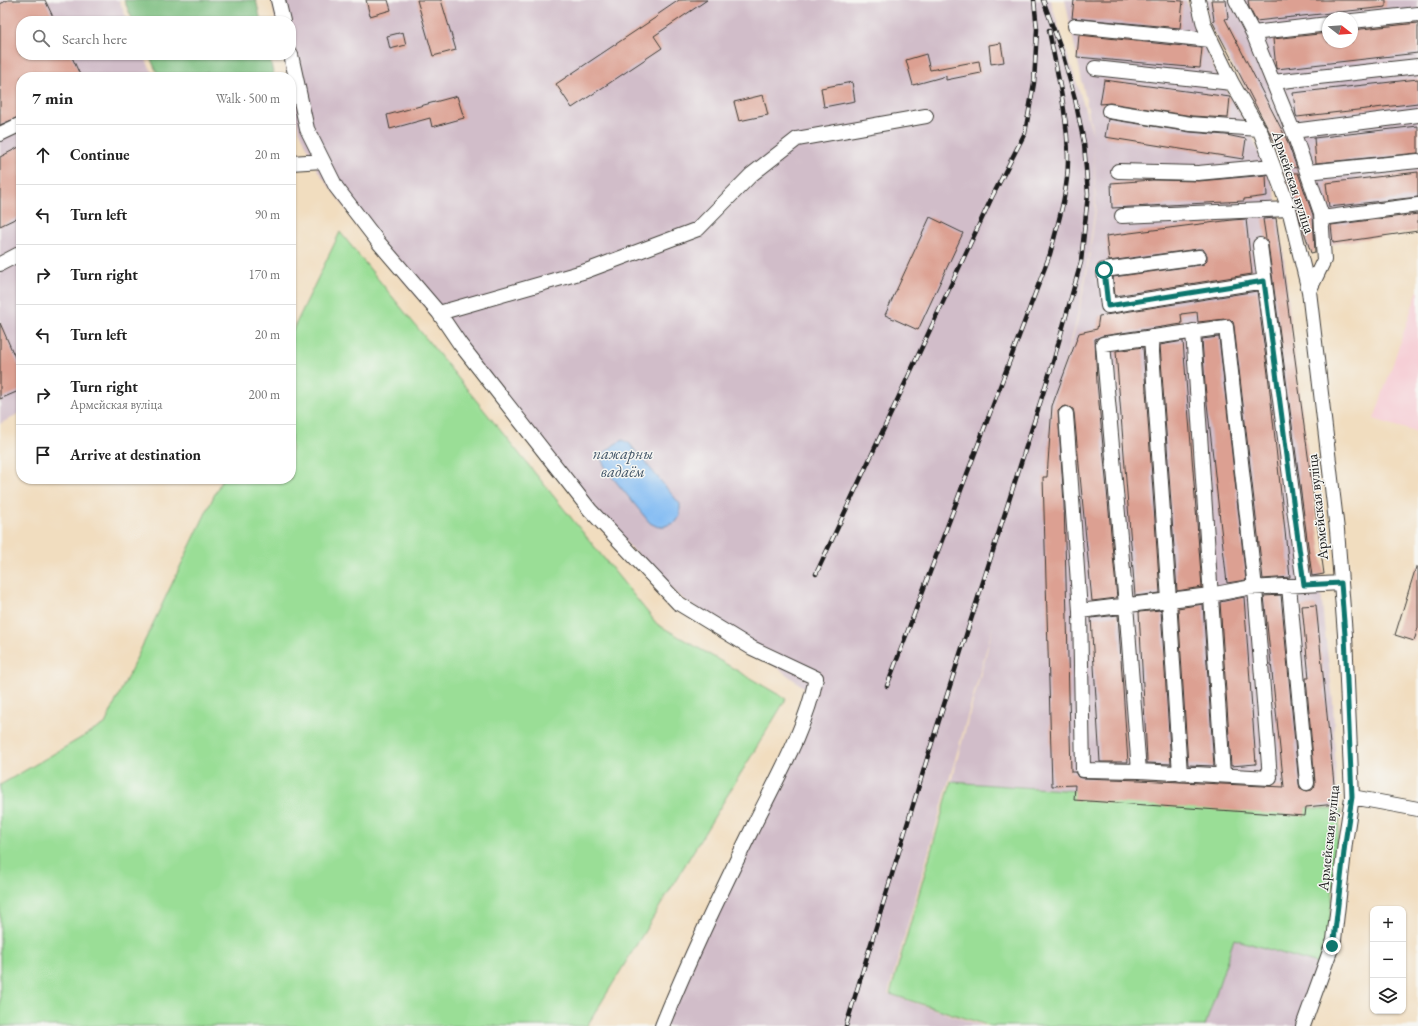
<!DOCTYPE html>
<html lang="en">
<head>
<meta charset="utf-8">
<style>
  body { margin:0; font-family:"EB Garamond",serif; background:#f2f2f2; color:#222 }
  .controls { position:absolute; right:12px; bottom:12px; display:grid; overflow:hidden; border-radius:8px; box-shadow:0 1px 3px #0004 }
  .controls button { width:36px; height:36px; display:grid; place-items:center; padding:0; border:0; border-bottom:1px solid #e0e0e0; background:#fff; color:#222; font:20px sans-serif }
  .compass { position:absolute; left:1322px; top:12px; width:36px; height:36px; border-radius:50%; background:#fff; box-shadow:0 1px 3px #0004; rotate:107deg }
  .stop { position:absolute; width:12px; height:12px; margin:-9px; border:3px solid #0f766e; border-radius:50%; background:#fff }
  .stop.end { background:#0f766e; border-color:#fff; box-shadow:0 1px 4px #0008 }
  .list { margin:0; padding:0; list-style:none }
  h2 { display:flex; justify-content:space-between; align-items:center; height:52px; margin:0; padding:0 16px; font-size:17px }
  h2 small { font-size:13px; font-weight:400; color:#767676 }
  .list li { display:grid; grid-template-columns:26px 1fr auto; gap:12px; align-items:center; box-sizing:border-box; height:60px; padding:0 16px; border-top:1px solid #e0e0e0 }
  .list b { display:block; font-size:15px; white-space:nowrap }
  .list p { margin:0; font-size:13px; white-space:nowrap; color:#767676 }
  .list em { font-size:13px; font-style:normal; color:#767676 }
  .icon { flex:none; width:22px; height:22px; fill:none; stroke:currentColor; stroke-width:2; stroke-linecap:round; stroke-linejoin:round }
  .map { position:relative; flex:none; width:1418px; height:1026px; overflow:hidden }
  .search { position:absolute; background:#fff; box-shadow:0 1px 3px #0004; left:16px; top:16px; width:280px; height:44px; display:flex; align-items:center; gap:10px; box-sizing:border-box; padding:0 14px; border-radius:16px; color:#767676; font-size:15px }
  .panel { position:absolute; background:#fff; box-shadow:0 1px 3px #0004; left:16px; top:72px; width:280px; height:412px; border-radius:16px }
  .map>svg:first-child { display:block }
  .built { fill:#f6cfd6 }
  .industrial { fill:#d1bdc9; fill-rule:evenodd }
  .green { fill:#9ade96; stroke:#5b7d59 }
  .forest { fill:#7bbd7f; stroke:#4c6c4e }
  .water { fill:#82bbf3; stroke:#4f6c88 }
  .building { fill:#dca092 }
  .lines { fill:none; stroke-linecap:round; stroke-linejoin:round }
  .minor-casing { stroke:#3c3934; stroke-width:16 }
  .minor { stroke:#fff; stroke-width:14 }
  .rail-casing { stroke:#1c1c1c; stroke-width:4.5 }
  .rail { stroke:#f6f6f2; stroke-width:3; stroke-dasharray:9; stroke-linecap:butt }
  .route { stroke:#0f766e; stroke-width:5 }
  .labels { text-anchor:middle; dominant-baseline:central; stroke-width:3; stroke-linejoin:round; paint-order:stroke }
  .street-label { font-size:15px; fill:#1c1c1c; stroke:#f6f6f2 }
  .water-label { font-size:16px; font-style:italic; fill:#405467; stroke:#f6f6f2 }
</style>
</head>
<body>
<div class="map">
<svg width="1418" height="1026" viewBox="0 0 1418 1026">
  <rect width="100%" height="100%" fill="#f6f6f2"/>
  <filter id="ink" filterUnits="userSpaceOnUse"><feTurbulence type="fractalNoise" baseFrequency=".025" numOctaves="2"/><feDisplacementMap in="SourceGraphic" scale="8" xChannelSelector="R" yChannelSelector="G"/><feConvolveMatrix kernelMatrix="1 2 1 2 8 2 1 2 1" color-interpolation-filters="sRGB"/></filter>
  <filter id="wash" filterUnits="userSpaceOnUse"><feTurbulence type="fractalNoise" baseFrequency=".012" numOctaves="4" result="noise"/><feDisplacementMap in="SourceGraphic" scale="16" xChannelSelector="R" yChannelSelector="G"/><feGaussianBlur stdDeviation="0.9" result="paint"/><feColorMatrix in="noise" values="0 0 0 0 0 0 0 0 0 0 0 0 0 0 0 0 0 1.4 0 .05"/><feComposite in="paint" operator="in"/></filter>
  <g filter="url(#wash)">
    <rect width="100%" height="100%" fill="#f1ddbf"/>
    <!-- built -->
    <path class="built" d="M1418,290v143l-44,-14z"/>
    <!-- industrial -->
    <path class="industrial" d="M0,0h119l9,21h-107v34h123l10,22h-133v335l-21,12z
      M272,0h778l43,134 2,74 -8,58 -11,57 -47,168 48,-168 11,-56 8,-59 -3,-74 -28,-134h121l27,66 37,65 25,61 8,56 19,185 13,83 9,109 9,76 4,107 -386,-26 35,-127 8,-32 -106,371 96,32h-325l128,-276 22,-59 -134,-98 -83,-85 -228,-275 -46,-62 -20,-44 -7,-35v-15h-3l-5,-22h8v-34h-15z
      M1206,0h212v228l-110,21 -21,-68 -20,-55 -58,-102zM1328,18h24v24h-24z
      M1234,939l87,26 -22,61h-94z"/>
    <!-- green -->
    <path class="green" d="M340,232l317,392 129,75 -199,327h-587v-241l105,-61 117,-245h69v-145z
      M951,782l390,28 -14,140 -6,15 -87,-26 -29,87h-215l-100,-32z"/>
    <!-- forest -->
    <path class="forest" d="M124,0h132l5,21h-128z
      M149,55h120l5,22h-65l-2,-5 -16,5h-32z"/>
    <!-- water -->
    <path class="water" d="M623,440l6,3 51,61v12l-4,6 -11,4 -7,1 -8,-4 -42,-51 -6,-11 1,-7 12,-10z"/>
    <g id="blocks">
      <!-- building -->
      <path class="building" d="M8,0h37l10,21h-34v34h50l10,22h-60v39l-21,9v-121z
        M366,0h22l3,10 -21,6z
        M417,0h24l15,50 -23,6z
        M679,0h28l-53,36 8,12 -90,60 -16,-24 102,-68 -1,-1z
        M1074,0h94l15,1 -3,27 -108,-10z
        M1211,0h15l2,18 -3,1 61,119 11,30 -13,-2 -2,-9 -14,-28 -56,-108 2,-1z
        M1248,0h138v7l-130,14 -7,-14z
        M1418,23v30l-141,16 -1,-1 -3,-29 55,-6v9h24v-12z
        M403,32l3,13 -16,4 -3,-13z
        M1079,35l123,13 -2,20 -123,-11z
        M1001,43l3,19 -13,2 -2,-19z
        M926,54l4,16 49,-9 2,12 -35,7v-4l-33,9 -7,-25z
        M1418,79v24l-121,14 -1,-2 -3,-22z
        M1104,80l126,17 -2,21 -36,-2 -82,-13 -10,1z
        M852,82l3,19 -31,6 -3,-19z
        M763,95l5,20 -29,6 -5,-19z
        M457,96l7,22 -32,9 -2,-9 -40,11 -3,-14z
        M1108,119l82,13 36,3 20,4 -3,20 -138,-22z
        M1418,126v27l-102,10 -2,-25z
        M21,146v70l-21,10v-69z
        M1418,172v25l-89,10 -3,-24z
        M1287,173h11l15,42 2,37 -4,1 -12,-37 -2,-18h-3z
        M1266,175l1,21 -23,3v2l-132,7 -1,-25 42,-3 46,1z
        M1418,214v17l-85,12 -2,-18z
        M930,217l33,16 -45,97 -33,-15z
        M1276,218l48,356 -12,2 -44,-332 -2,-5 -3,-20z
        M1246,219l6,55 -137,22 -2,-19 87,-12 4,-1 3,-3v-6l-4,-6h-5l-89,12 -3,-25 126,-16z
        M1257,291l11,83 22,203 -27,2 -29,-253 -1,-4 -3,-3h-5l-27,3 -1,-10 -16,2 1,10 -80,12 -7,3 2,43 20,216 -25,3 -18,-188 -1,-4 -7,-3 -4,1 -4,4 6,92 7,269h4l3,5 5,1 56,2 145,7 -20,-191 17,-1 18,189 1,4 7,3 5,-1 3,-4v-4l-9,-104h3l-7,-72 14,-1 20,199 -30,3 -1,9 -231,-16 1,-15 -23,1 -9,-309h4l5,-71 27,-73 18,-4 2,-13z
        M0,323l21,48v19l-21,9z
        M1219,337l27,243 -19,3 -22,-198 -3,-46z
        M1183,341l19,246 -25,4 -17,-246z
        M1143,347l17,246 -25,3 -19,-245z
        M1416,567h2v61l-4,13 -19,-6z
        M1244,597l12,167 -25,2 -11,-164z
        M1203,604l11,162 -26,-1 -10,-157z
        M1161,610l10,154 -24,-1v-4l-8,-147z
        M1118,615l10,147h-28l-9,-144z"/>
    </g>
  </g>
  <g filter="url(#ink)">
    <use href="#blocks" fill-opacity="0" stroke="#3c3934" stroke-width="1"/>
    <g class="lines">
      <defs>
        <path id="minor" d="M278,0l5,21
          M1198,0l6,25 7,15 21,43 29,50 28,76 20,82 28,239 8,105 7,162 -7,46 -11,97 -31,86
          M1236,0l17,33 40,98 28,82 3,47 -15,31
          M1352,21l66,-7
          M1075,26l136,14
          M1253,33l75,-9
          M291,55l16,74 29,58 43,56 60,70 21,31 130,166 88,93 74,45 64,30c-10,51 -40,102 -63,149 -32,65 -64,131 -91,199
          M1095,68l137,15
          M1273,82l145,-16
          M1109,111l82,13 68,5
          M1293,131l125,-16
          M0,134l21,-10
          M291,163l32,-2
          M1118,171l80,2 75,-7
          M1307,172l111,-11
          M1122,216l167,-7
          M1322,218l96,-13
          M1260,245l44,340
          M1199,257l-95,13 4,36 156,-25
          M0,264l21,-11
          M439,313l147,-42 112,-42 53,-54 46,-36 129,-23
          M1193,331l30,444
          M1151,337l18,263 11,174
          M1066,414l14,197 3,159 56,1 131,7 -15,-190 -29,-261 -123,17 23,261 13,166
          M1289,586l18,197
          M1080,611l130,-16 37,-7 94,-5
          M1352,797l66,12"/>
      </defs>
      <!-- minor casing -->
      <use href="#minor" class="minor-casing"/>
      <!-- minor -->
      <use href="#minor" class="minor"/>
      <defs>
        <path id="rail" d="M816,574l176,-377 33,-64 9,-50 3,-54 -3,-29
          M887,686l163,-432c8,-31 18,-62 18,-94 0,-44 -11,-87 -19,-130
          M846,1026l88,-290 120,-377 27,-97 7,-68 -4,-51 -9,-44 -13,-47 -19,-52"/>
      </defs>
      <!-- rail casing -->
      <use href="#rail" class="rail-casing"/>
      <!-- rail -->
      <use href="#rail" class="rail"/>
    </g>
  </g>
  <g class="lines" filter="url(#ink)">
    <!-- route -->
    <path class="route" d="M1104,270l4,36 156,-25 40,304 37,-2 4,52 7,162 -7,46 -11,97 -2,6"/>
  </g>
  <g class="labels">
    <!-- street labels -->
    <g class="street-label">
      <text transform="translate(1294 182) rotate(72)">Армейская вуліца</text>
      <text transform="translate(1317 507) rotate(-96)">Армейская вуліца</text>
      <text transform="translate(1328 838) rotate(-84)">Армейская вуліца</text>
    </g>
    <!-- water labels -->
    <g class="water-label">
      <text x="623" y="453">пажарны<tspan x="623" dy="18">вадаём</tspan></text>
    </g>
  </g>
</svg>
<div class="controls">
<button>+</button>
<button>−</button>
<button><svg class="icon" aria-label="layers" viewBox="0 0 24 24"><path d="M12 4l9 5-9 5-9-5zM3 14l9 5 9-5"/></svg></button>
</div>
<svg class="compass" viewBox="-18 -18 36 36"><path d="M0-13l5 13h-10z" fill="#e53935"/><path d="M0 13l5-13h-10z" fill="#767676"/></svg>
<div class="stop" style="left:1104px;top:270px"></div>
<div class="stop end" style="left:1332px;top:946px"></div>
<div class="search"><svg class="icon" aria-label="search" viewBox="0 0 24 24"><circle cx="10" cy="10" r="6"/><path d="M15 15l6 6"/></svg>Search here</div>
<section class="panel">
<h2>7 min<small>Walk · 500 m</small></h2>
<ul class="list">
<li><svg class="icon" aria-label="ahead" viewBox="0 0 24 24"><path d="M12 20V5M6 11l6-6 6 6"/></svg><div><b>Continue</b></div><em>20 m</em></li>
<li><svg class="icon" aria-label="left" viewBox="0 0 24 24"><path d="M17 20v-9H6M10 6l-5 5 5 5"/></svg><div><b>Turn left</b></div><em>90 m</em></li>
<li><svg class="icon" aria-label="right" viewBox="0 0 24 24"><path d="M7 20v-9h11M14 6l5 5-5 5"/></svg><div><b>Turn right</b></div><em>170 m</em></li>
<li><svg class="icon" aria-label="left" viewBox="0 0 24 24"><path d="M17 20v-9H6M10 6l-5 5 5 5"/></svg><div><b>Turn left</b></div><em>20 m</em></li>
<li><svg class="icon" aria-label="right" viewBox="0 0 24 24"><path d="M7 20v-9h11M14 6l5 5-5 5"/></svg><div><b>Turn right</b><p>Армейская вуліца</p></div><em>200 m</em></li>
<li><svg class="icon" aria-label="arrive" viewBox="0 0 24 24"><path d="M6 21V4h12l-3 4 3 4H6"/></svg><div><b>Arrive at destination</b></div></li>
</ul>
</section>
</div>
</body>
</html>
